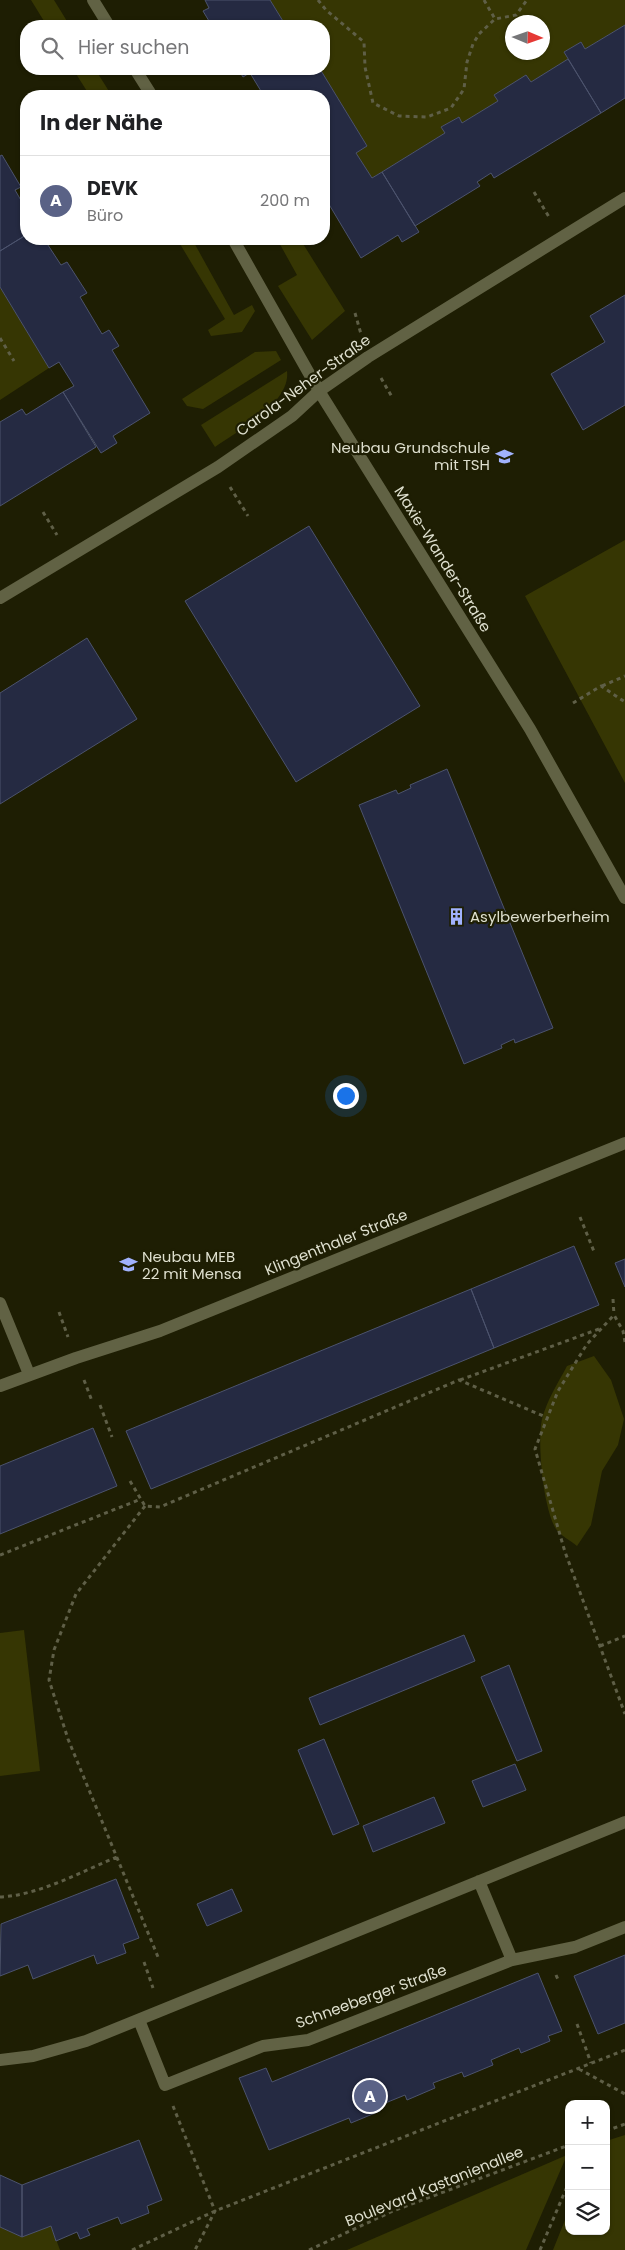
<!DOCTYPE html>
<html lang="de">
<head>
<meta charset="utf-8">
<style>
  body { margin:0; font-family:Poppins,sans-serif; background:#f2f2f2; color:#202124 }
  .controls { position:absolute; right:15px; bottom:15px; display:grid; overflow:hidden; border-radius:10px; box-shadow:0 1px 4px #0004 }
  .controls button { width:45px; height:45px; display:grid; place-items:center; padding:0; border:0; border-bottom:1px solid #e0e0e0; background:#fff; color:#202124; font:25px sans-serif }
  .compass { position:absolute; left:505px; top:15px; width:45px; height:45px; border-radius:50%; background:#fff; box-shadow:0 1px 4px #0004; rotate:92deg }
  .you { position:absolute; left:345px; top:1095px; width:18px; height:18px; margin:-12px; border:4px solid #fff; border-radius:50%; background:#1a73e8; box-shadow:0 0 0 8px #1a73e833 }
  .badge { display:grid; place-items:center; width:32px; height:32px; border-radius:50%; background:#5a6286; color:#fff; font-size:16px; font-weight:700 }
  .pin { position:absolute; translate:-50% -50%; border:2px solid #fff; box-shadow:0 1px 5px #0006 }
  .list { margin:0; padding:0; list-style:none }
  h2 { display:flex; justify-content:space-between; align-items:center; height:65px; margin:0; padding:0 20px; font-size:21px }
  h2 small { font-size:16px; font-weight:400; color:#757577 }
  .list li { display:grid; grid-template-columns:32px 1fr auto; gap:15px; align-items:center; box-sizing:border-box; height:90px; padding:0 20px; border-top:1px solid #e0e0e0 }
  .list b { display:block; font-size:19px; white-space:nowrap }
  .list p { margin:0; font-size:16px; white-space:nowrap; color:#757577 }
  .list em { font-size:16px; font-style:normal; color:#757577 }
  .icon { flex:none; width:28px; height:28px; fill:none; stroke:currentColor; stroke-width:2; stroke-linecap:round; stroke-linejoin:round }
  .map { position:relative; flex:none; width:625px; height:2250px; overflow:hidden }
  .search { position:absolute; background:#fff; box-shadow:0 1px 4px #0004; left:20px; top:20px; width:310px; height:55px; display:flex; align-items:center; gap:12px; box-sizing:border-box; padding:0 18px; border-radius:20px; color:#757577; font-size:19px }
  .panel { position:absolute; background:#fff; box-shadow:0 1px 4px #0004; left:20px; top:90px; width:310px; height:155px; border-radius:20px }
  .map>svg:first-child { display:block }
  .green { fill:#363603; fill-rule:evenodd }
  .building { fill:#252a42; stroke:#4c536d }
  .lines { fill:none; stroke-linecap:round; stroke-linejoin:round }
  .path { stroke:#5f5f47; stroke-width:3; stroke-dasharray:4 4; stroke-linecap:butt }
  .minor { stroke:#616244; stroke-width:12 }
  .labels { text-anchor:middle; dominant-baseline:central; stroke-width:4.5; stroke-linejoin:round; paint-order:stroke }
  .street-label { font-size:15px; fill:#dedfce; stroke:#1e1e03 }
  .poi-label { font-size:15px; fill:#dedfce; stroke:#1e1e03; text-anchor:start }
</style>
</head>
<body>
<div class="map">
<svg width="625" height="2250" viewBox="0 0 625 2250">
  <rect width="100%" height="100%" fill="#1e1e03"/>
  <!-- green -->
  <path class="green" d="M31,0h23l16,26h-23z
    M270,0h355v25l-40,24 -4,-7 -17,10 4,7 -37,23 -5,-6 -32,19 4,6 -36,22 -4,-6 -17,10 4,6 -73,45 -16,-25 11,-7 -47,-77h4v-43h-29l-2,-3 -7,3zM512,22h30v30h-30z
    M73,69h22l17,27h-22z
    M177,239h15l42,76 18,-10 3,6 -13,21 -31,4 -3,-6 17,-11z
    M277,239h23l45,72 -33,29 -34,-54 19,-11z
    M0,287l49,81 -49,32z
    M276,351l5,9 -78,49 -16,-3 -5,-7 73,-47z
    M287,371c4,32 -48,59 -72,76l-14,-22z
    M625,540v243l-100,-187z
    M594,1356l17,24 13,39 -6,26 -16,26 -11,54 -14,21c-6,-5 -17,-11 -21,-17 -13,-21 -19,-87 -14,-110 5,-19 16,-36 25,-53z
    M24,1630l16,141 -40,5v-143z
    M625,2135v115h-72l16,-40v21h37v-90z
    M567,2155l-41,95h-179z
    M51,2226l9,24h-60v-23z"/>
  <!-- building -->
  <path class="building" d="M205,0h65l16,26h-74l-9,-15 6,-3z
    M625,25v73l-24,15 -37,-61 17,-10 4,7z
    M568,59l33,54 -107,65 -3,-5 -14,9 3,4 -65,40 -33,-54 63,-39 -4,-6 18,-10 3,6 36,-22 -4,-6 32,-20 5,7z
    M238,69h18l-13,8z
    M256,69h64l47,77 -11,7 16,25 10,-6 37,60 -17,10 -4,-7 -37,23 -37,-62v-100h-60l-14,-23z
    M2,155l19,32 -6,3 11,19v26l-26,16v-95z
    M26,235v4h18l17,26 6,-3 20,31 -7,4 22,37 7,-4 10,16 -7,4 38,63 -37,23 4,7 -16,10 -38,-61 11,-6 -15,-24 -10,6 -49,-81v-36z
    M625,295v110l-42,25 -32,-56 54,-32 -15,-26z
    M63,392l33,55 -96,59v-84l22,-13 4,6z
    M309,526l111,180 -124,76 -111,-181z
    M87,638l50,81 -137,85v-111z
    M447,769l106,259 -38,15 -1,-4 -13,6 1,3 -38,16 -105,-259 37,-15 2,4 13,-6 -1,-3z
    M574,1246l25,59 -105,43 -23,-59z
    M625,1259v28l-10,-24z
    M471,1289l23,59 -343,141 -25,-58z
    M93,1428l24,58 -117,48v-68z
    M464,1635l11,26 -155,64 -11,-27z
    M509,1665l33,86 -25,10 -36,-84z
    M324,1739l35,85 -26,11 -35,-85z
    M515,1764l11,26 -43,17 -11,-26z
    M434,1797l11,26 -72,29 -10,-26z
    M116,1879l23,59 -16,6 3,9 -29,11 -3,-9 -61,24 -5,-14 -28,11 1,-52z
    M232,1889l10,22 -35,15 -10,-22z
    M625,1955v68l-27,11 -24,-58z
    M538,1973l24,58 -14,5 2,5 -29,12 -2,-5 -28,12 2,5 -29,12 -2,-5 -29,11 2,5 -28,12 -2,-5 -27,11 2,5 -29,12 -2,-5 -80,32 -30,-72 27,-10 6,14z
    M139,2140l23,60 -15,6 2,7 -28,11 -3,-7 -31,12 3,6 -10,4 -3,-7 -21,9 -5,-15 -29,11v-52z
    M0,2175l22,10v52l-22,-10z"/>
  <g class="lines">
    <!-- path -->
    <path class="path" d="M318,0l8,10 38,32 1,25 8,36 26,13 28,1 24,-9 13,-19 3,-27 6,-18 6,-10 16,-15 21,-4 11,-15
      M484,0l11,19
      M219,96l4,-2
      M534,192l15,25
      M355,313l6,21
      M0,338l14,23
      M381,378l11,19
      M230,487l18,29
      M43,512l14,23
      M602,686l23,-10
      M573,703l28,-17 24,16
      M580,1217l15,37
      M613,1299l1,16
      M59,1312l9,25
      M625,1342l-2,-11 -9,-16 -27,29 -29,47 -23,58 30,103 60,162
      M84,1380l8,21
      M460,1380l139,-51
      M100,1405l12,32
      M130,1481l15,25 15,1 299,-127 89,38
      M145,1506l-69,88 -22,56 -5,30 19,59 90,218
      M0,1555l141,-56
      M600,1646l25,-10
      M0,1897c40,-2 80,-25 117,-40
      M144,1962l9,26
      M556,1975l3,7
      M577,2024l14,39
      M579,2069l46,25
      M173,2106l42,105 -20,39
      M606,2131l19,-7
      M132,2250l83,-39 410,-161
      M309,2250l84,-39 176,-66
      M540,2250l29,-68"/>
    <!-- minor -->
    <path class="minor" d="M93,0l16,26
      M135,69l17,27
      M233,239l86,152 211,338 95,169
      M0,598l218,-131 74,-51 27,-25 49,-34 257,-159
      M0,1303l29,71
      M0,1386l76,-28 84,-27 465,-188
      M479,1881l33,79
      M139,2020l26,65 98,-39 45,-6 204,-80 63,-13 50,-20
      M0,2060l33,-4 53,-15 539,-219"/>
  </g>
  <!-- icons -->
  <defs>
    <symbol id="school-bare" viewBox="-9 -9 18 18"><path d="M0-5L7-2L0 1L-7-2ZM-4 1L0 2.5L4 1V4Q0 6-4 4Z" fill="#a1b2fd" stroke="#1e1e03" stroke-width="2.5" paint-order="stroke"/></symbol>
    <symbol id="building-bare" viewBox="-9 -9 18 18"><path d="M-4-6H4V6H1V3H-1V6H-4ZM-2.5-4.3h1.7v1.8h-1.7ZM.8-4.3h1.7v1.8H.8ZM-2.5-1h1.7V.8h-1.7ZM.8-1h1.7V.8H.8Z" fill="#a1b2fd" stroke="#1e1e03" stroke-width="2.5" paint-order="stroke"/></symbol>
  </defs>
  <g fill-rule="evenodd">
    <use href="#school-bare" x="492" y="444" width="25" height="25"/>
    <use href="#building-bare" x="444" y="904" width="25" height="25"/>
    <use href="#school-bare" x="116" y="1252" width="25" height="25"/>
  </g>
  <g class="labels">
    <!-- street labels -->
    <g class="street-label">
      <text transform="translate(303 385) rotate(-36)">Carola-Neher-Straße</text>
      <text transform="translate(443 559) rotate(58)">Maxie-Wander-Straße</text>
      <text transform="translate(336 1242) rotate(-22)">Klingenthaler Straße</text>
      <text transform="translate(371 1996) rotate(-20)">Schneeberger Straße</text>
      <text transform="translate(434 2186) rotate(-22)">Boulevard Kastanienallee</text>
    </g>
    <!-- poi labels -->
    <g class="poi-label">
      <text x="490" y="447" text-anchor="end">Neubau Grundschule<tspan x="490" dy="17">mit TSH</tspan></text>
      <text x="470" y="916">Asylbewerberheim</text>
      <text x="142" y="1256">Neubau MEB<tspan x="142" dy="17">22 mit Mensa</tspan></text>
    </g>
  </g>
</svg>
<div class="controls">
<button>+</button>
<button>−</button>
<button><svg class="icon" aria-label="layers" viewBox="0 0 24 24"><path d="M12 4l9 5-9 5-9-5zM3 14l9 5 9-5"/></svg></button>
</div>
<svg class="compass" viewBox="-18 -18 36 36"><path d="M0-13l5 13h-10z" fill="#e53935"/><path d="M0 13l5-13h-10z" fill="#757577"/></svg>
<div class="you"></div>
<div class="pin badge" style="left:370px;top:2096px">A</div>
<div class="search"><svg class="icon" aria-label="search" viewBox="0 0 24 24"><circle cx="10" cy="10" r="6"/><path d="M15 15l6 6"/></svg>Hier suchen</div>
<section class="panel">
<h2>In der Nähe<small></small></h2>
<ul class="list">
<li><span class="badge">A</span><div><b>DEVK</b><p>Büro</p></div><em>200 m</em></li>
</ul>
</section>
</div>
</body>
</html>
